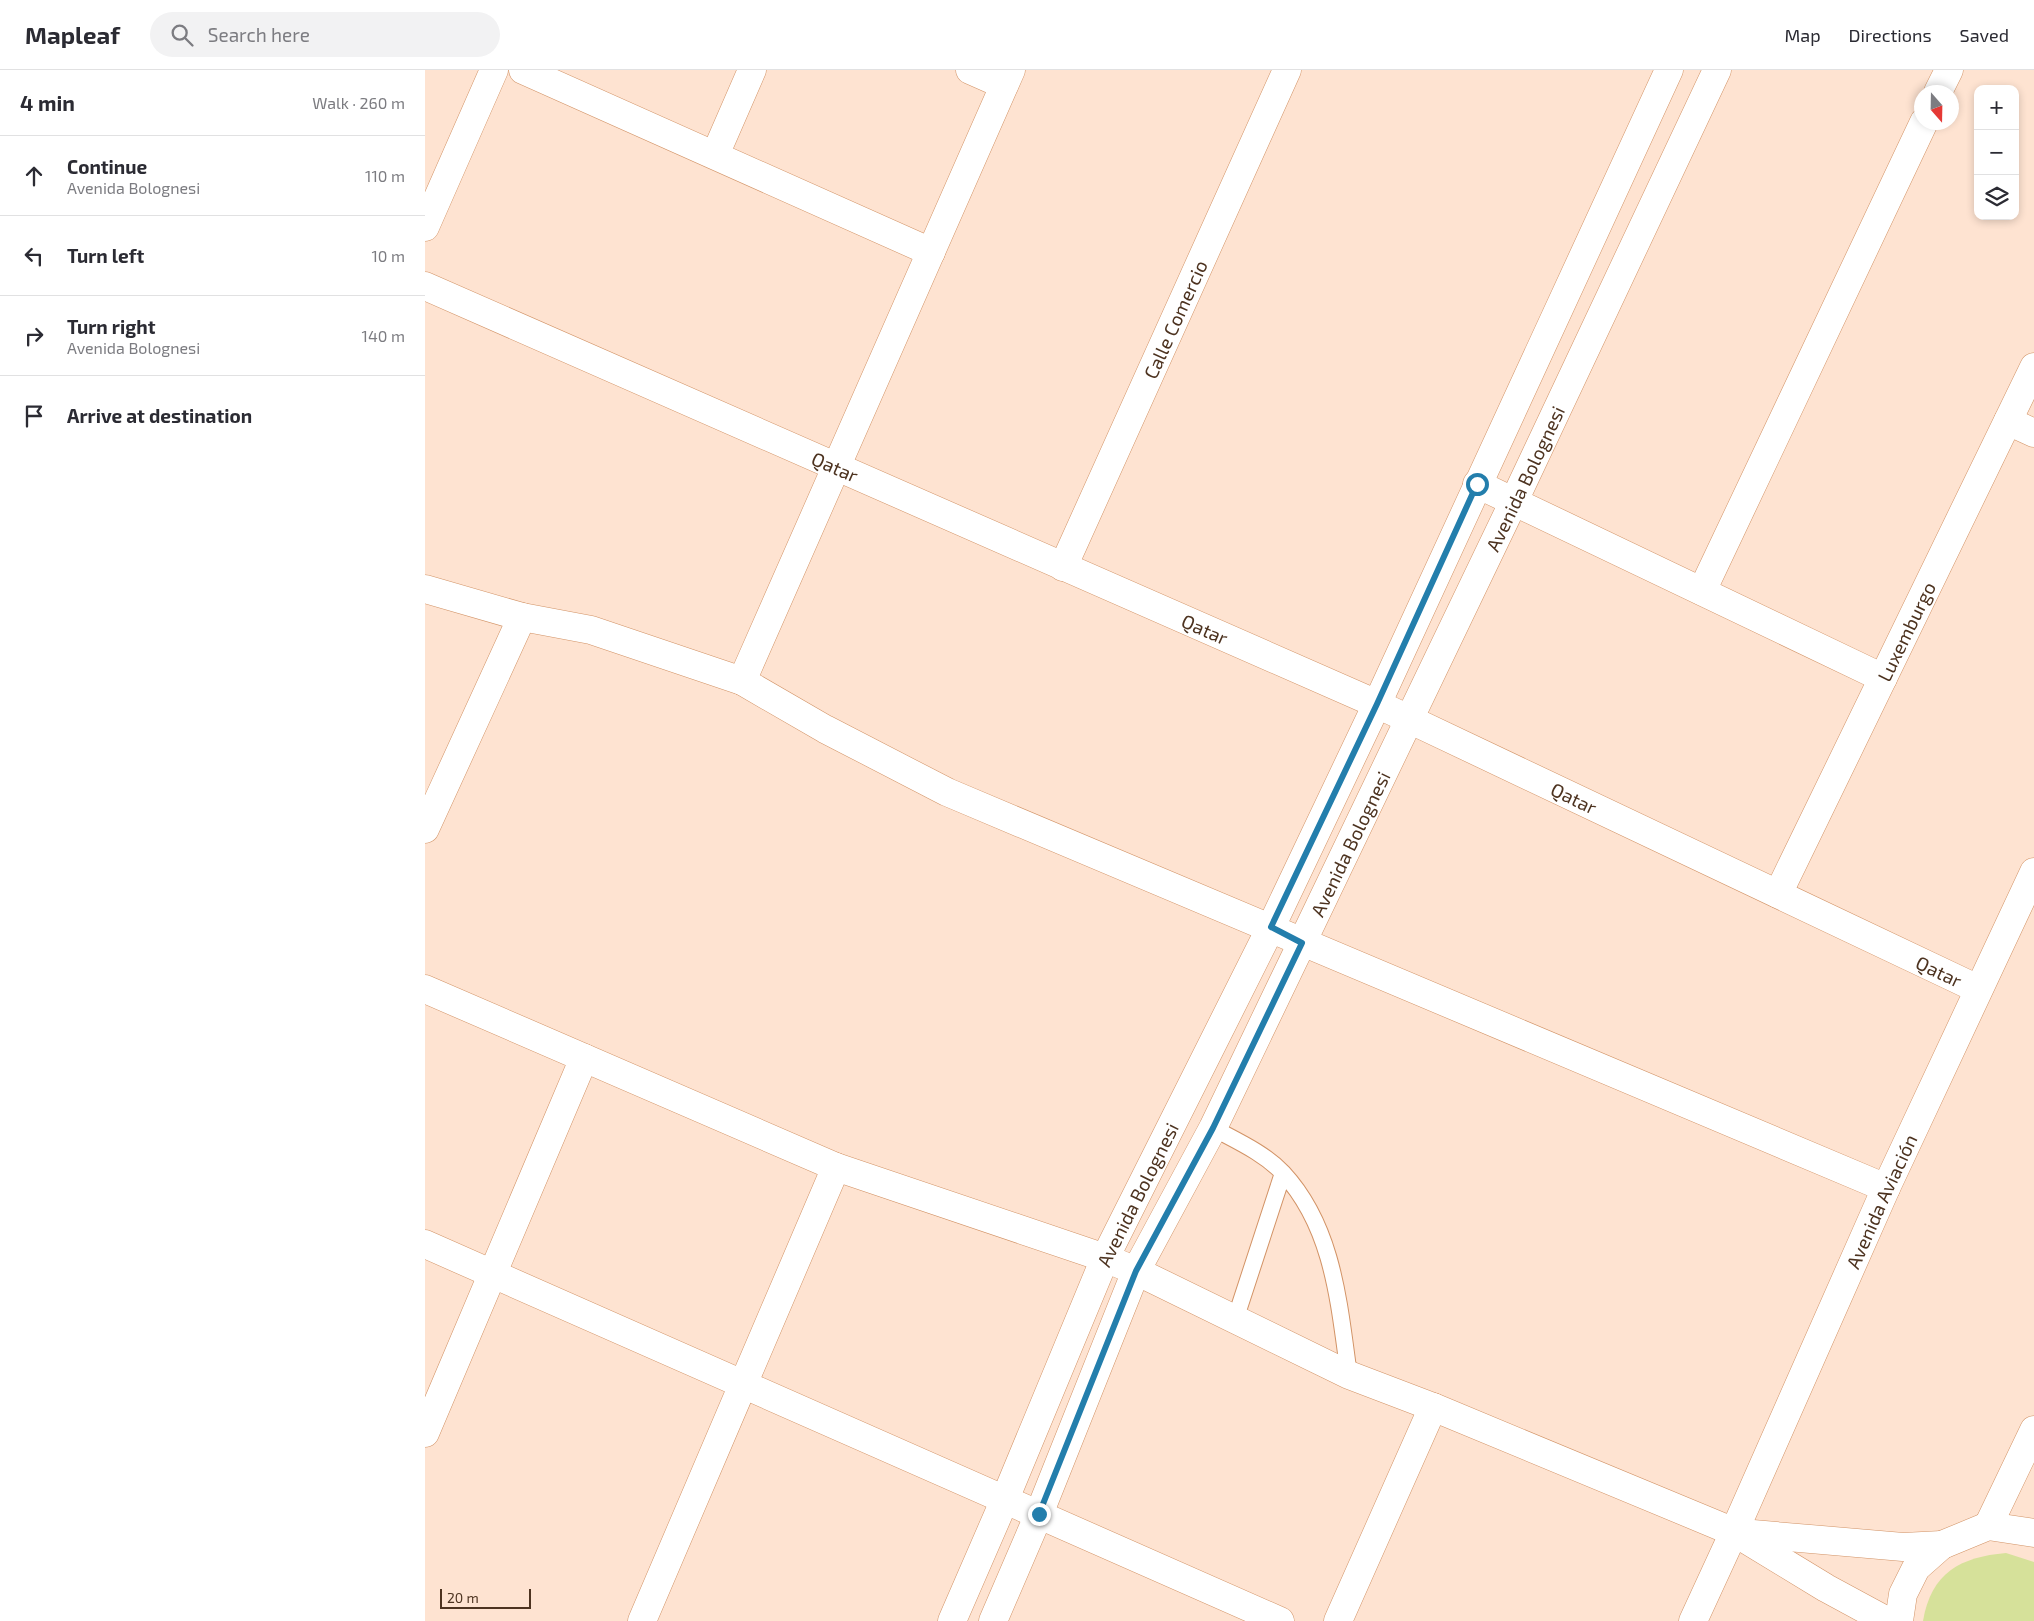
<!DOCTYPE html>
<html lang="en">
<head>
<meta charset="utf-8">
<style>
  body { margin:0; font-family:"Exo 2",sans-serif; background:#f2f2f3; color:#2b2b33 }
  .controls { position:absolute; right:15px; top:15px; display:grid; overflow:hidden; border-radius:10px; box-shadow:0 2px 8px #0003 }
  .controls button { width:45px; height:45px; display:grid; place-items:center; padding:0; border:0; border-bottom:1px solid #e1e1e2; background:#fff; color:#2b2b33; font:25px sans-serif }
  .compass { position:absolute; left:1489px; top:15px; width:45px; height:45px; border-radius:50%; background:#fff; box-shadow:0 2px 8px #0003; rotate:160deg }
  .scale { position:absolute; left:15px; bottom:12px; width:91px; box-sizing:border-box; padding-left:5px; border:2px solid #4d3320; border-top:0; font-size:14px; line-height:18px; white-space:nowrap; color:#4d3320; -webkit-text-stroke:4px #fee3d1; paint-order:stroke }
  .stop { position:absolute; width:15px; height:15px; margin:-11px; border:4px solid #237eac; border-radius:50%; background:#fff }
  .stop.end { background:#237eac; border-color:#fff; box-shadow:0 1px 5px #0008 }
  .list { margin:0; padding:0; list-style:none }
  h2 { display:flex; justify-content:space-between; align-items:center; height:65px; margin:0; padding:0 20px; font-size:21px }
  h2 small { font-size:16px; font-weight:400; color:#7c7c81 }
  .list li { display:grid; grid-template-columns:32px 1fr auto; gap:15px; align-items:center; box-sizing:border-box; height:80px; padding:0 20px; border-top:1px solid #e1e1e2 }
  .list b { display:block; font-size:19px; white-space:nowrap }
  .list p { margin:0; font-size:16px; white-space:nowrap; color:#7c7c81 }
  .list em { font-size:16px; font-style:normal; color:#7c7c81 }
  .icon { flex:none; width:28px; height:28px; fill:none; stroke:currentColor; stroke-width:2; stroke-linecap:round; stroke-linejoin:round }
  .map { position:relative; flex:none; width:1609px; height:1551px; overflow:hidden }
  header { display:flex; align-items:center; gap:30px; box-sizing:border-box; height:70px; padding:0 25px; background:#fff; border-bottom:1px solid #e1e1e2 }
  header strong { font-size:24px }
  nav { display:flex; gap:28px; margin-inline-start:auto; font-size:18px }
  .search { width:350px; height:45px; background:#f2f2f3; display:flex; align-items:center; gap:12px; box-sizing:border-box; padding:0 18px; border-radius:28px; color:#7c7c81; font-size:19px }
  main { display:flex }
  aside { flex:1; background:#fff }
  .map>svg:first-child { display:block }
  .green { fill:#d6e19a }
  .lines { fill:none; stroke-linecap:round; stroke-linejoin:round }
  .lane-casing { stroke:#d29366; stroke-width:18 }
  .street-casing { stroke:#d29366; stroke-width:29 }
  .secondary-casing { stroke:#d29366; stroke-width:29 }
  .lane { stroke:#fff; stroke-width:16 }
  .street { stroke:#fff; stroke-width:28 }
  .secondary { stroke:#fff; stroke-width:28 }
  .route { stroke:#237eac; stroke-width:6 }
  .labels { text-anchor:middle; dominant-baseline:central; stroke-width:5; stroke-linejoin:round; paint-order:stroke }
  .street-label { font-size:19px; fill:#4d3320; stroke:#fee3d1 }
</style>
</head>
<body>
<header>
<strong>Mapleaf</strong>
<div class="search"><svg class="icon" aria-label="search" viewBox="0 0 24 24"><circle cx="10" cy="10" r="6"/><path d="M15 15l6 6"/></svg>Search here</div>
<nav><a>Map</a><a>Directions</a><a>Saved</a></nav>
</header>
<main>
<aside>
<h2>4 min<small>Walk · 260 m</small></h2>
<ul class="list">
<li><svg class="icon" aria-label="ahead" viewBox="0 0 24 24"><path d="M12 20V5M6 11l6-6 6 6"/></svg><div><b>Continue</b><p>Avenida Bolognesi</p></div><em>110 m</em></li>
<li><svg class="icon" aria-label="left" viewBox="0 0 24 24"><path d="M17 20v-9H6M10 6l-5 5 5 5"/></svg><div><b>Turn left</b></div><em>10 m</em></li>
<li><svg class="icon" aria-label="right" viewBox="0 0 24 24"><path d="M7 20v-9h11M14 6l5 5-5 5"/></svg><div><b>Turn right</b><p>Avenida Bolognesi</p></div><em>140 m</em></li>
<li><svg class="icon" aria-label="arrive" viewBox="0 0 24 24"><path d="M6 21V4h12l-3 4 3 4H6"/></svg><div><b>Arrive at destination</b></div></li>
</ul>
</aside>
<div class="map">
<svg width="1609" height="1551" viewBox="0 0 1609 1551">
  <rect width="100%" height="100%" fill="#fee3d1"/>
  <!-- green -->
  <path class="green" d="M1581,1483l28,9v59h-111c8,-48 37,-64 83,-68z"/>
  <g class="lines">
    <defs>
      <path id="lane" d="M788,1058c24,13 51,25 70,45 51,55 56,132 66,202
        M810,1250l48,-147"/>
      <g id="street">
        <path d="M98,0l408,182"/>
        <path d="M545,0l34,15"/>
        <path d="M1513,22l11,-22"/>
        <path d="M290,85l37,-85"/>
        <path d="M0,157l69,-157"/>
        <path id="s1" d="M0,216l952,418 601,285"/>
        <path d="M1583,351l26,12"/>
        <path d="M1052,414l406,194"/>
        <path id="s2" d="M638,497l224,-497"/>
        <path d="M0,519l97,28 69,13 151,51 83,48 122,63 939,396"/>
        <path d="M1277,521l222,-469"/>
        <path d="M317,611l269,-611"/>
        <path d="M0,759l97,-212"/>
        <path id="s3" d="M1353,824l256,-527"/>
        <path d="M0,1174l855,377"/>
        <path d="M0,1363l159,-375"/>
        <path d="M217,1551l194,-454"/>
        <path d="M913,1551l95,-214"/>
        <path d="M1268,1551l41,-89"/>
      </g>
      <g id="secondary">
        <path d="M0,919l411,178 269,91 31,13 213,104 84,32 301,125 92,56 61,33"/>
        <path d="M1563,1456l46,-96"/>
        <path id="s4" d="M1309,1462l152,-344 148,-316"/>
        <path d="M1316,1463l162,14 39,-2"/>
        <path id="s5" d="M527,1551l53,-122 100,-241 166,-331 106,-223 292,-634"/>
        <path id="s6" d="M568,1551l46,-107 97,-243 77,-143 301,-627 203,-431"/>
        <path d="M1474,1551l4,-27 13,-26 26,-23 46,-19 46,7"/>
      </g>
    </defs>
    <!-- lane casing -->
    <use href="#lane" class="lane-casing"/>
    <!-- street casing -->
    <use href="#street" class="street-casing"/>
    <!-- secondary casing -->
    <use href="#secondary" class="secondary-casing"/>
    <!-- lane -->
    <use href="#lane" class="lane"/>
    <!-- street -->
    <use href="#street" class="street"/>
    <!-- secondary -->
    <use href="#secondary" class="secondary"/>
  </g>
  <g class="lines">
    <!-- route -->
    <path class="route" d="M614,1444l97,-243 77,-143 89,-185 -31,-16 106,-223 100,-220"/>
  </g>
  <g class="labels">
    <!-- street labels -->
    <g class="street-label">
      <text stroke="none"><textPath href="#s2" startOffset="272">Calle Comercio</textPath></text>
      <text stroke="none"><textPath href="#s1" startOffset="448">Qatar</textPath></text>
      <text stroke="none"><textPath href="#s6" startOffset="1261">Avenida Bolognesi</textPath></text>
      <text stroke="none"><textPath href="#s1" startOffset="852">Qatar</textPath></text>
      <text stroke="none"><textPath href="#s3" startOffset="292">Luxemburgo</textPath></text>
      <text stroke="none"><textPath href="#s1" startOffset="1258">Qatar</textPath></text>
      <text stroke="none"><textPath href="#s6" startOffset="856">Avenida Bolognesi</textPath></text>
      <text stroke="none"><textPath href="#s1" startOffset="1662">Qatar</textPath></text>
      <text stroke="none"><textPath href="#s5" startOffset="465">Avenida Bolognesi</textPath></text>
      <text stroke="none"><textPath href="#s4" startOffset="362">Avenida Aviación</textPath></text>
    </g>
  </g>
</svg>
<div class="controls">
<button>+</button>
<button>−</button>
<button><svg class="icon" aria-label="layers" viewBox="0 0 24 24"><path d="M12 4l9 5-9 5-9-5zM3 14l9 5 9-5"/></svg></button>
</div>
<svg class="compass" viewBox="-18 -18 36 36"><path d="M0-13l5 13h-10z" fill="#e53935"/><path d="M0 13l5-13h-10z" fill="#7c7c81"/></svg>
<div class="scale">20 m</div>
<div class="stop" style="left:1052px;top:414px"></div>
<div class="stop end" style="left:614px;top:1444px"></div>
</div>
</main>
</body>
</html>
